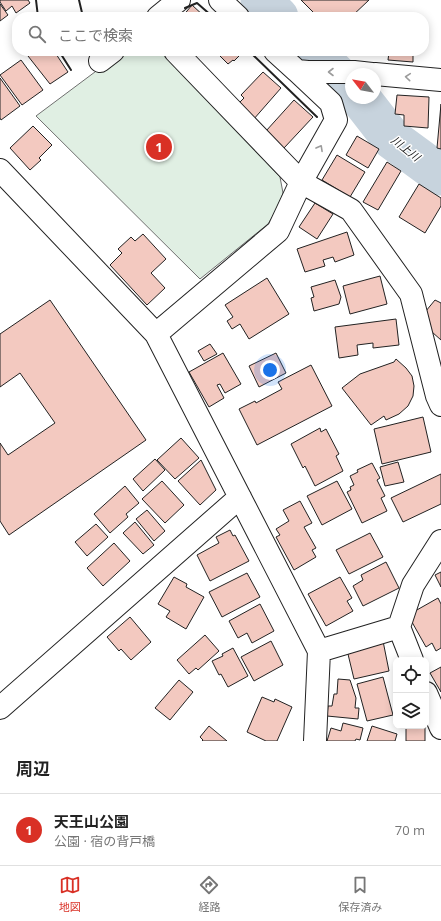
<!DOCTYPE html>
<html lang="ja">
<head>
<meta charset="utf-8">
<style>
  body { margin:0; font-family:"Open Sans","Noto Sans JP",sans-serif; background:#f2f2f2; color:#222 }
  .controls { position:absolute; right:12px; bottom:12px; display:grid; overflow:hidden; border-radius:8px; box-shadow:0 2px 10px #0003 }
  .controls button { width:36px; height:36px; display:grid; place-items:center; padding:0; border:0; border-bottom:1px solid #e0e0e0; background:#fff; color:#222; font:20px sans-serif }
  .compass { position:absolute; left:345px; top:68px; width:36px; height:36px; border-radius:50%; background:#fff; box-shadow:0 2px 10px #0003; rotate:301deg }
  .you { position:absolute; left:270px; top:370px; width:14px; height:14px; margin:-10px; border:3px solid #fff; border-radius:50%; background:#1a73e8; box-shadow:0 0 0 6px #1a73e833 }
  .badge { display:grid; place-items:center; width:26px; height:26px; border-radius:50%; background:#d93025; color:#fff; font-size:13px; font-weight:700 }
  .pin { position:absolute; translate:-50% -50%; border:2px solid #fff; box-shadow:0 1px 4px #0006 }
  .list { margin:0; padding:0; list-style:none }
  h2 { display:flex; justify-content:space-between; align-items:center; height:52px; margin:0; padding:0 16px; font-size:17px }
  h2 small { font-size:13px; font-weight:400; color:#767676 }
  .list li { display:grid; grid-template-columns:26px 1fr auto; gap:12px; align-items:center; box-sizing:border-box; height:72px; padding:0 16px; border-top:1px solid #e0e0e0 }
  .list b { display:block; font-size:15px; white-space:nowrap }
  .list p { margin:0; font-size:13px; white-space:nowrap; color:#767676 }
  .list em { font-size:13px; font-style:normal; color:#767676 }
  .icon { flex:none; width:22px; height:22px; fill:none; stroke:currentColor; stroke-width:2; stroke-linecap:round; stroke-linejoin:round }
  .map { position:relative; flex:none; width:441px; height:741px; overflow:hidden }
  .search { position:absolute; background:#fff; box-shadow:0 2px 10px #0003; left:12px; right:12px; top:12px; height:44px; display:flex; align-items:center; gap:10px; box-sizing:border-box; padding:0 14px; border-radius:16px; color:#767676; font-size:15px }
  .sheet { height:124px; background:#fff }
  nav { display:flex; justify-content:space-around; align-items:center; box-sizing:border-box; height:56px; border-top:1px solid #e0e0e0; background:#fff; font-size:11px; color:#767676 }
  nav a { display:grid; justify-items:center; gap:2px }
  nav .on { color:#d93025 }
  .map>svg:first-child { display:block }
  .green { fill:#e0efe3; stroke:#6f6f6f }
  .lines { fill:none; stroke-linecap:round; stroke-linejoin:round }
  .river { stroke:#c7d3dd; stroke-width:41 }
  .building { fill:#f3c9c0; stroke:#222 }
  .minor-casing { stroke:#222; stroke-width:24 }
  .minor { stroke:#fff; stroke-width:22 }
  .wall { stroke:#222; stroke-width:2 }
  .oneway { stroke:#9c9c9c }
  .labels { text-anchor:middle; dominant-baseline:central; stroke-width:3; stroke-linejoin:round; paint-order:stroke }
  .water-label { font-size:11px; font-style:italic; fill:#222; stroke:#fff }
</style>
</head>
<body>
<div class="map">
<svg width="441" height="741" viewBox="0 0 441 741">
  <rect width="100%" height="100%" fill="#fff"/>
  <!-- green -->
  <path class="green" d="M123,51h39l118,126 3,16 -4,13 -11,18 -68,55 -164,-163z"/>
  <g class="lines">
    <!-- river -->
    <path class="river" d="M261,0l17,17
      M312,51l39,38
      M360,98l4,5 28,36 49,36"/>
  </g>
  <!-- building -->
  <path class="building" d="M0,0h28l2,3 -14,10 -4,-7 -6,5 -6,-9z
    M301,0h68l-18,17h-33z
    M0,4l8,11 -8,6z
    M192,5l13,12h-23z
    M34,51h20l14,21 -18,12 -22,-28z
    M215,51h29l-10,10 -1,-1 -5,4z
    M381,51h32v11l-25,-2 1,-8 -8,2z
    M21,60l22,30 -21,15 -22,-30z
    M263,72l18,16 -28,32 -14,-17 5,-5 -3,-3z
    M0,78l20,28 -19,14 -1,-2z
    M397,95l32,2 -1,31 -24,-2v-11l-9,-1z
    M294,100l19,17 -29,31 -18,-17z
    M441,104v45l-4,-1z
    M33,126l19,19 -13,13 2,2 -11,10 -20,-22z
    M357,136l22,13 -11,19 -22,-13z
    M337,155l28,17 -15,25 -28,-17z
    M387,162l14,9 -23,39 -15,-8z
    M419,184l22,14v8l-16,27 -26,-16z
    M315,203l18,11 -16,25 -18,-12z
    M347,232l7,23 -19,7 -2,-5 -10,3 2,6 -20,6 -8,-23z
    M143,234l23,25 -15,14 14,15 -18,17 -37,-40 12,-12 -4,-4 13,-12 4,4z
    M380,276l7,28 -37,10 -7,-28z
    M267,278l22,36 -40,25 -9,-15 -8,5 -5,-8 6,-4 -8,-12z
    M335,280l6,17 -2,7 -25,7 -3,-13 3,-1 -3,-10z
    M50,300l96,140 -137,95 -9,-14v-78l8,12 47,-32 -35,-50 -20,14v-53z
    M435,300l6,3v37l-18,-16 -2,-7z
    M396,319l3,26 -26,3v-5l-16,2 1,10 -19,3 -4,-31z
    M210,344l7,10 -13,7 -6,-10z
    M223,353l18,31 -16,9 -5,-9 -3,1 7,13 -15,9 -20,-35z
    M276,353l10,20 -27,14 -10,-21z
    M396,359l10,9 6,8 2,10 -1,10 -5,10 -9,8 -13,6 -2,-4 -13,9 -29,-37 18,-14 34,-12z
    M311,365l21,41 -75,39 -18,-36 16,-8 1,2 26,-14 -4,-7z
    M423,417l8,35 -49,12 -8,-35z
    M320,428l1,4 5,-3 13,25 -3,2 7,15 -28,15 -10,-20 -2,2 -12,-24z
    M181,438l18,20 -24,21 -18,-19z
    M155,459l10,11 -22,21 -10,-12z
    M201,460l15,30 -16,15 -22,-24z
    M398,462l6,20 -19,4 -5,-19z
    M372,463l8,15 -3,2 8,16 -4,2 6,13 -25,12 -15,-31 4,-2 -1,-3 4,-2 -4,-9 8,-4 -1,-2z
    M441,474v30l-38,18 -12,-24z
    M162,481l22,24 -19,18 -23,-24z
    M337,481l15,28 -30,16 -15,-29z
    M125,486l14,17 -13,11 2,3 -18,16 -16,-19z
    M300,501l12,22 -8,4 12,21 -4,2 4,7 -22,13 -18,-33 4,-2 -4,-6 13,-8 -6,-11z
    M147,510l18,21 -11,10 -18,-22z
    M135,522l19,23 -11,9 -20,-21z
    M96,524l12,13 -21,19 -12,-14z
    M230,530l3,6 2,-1 14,26 -39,20 -13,-26 22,-12 -3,-6z
    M370,533l13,24 -34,17 -13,-24z
    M114,543l16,18 -27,25 -16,-18z
    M386,562l13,26 -36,18 -10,-20 10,-6 -2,-5z
    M441,572v15l-6,-12z
    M247,573l13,24 -38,20 -13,-25z
    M174,577l13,7 -1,3 18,10 -18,32 -20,-12 4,-6 -12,-7z
    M340,577l12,21 -5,3 6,10 -27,15 -18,-32z
    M438,598l3,6v44l-5,3 -4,-8 -6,4 -18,-32z
    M260,604l14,27 -22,12 -5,-10 -9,5 -9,-17z
    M130,617l21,25 -20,18 -10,-11 -2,2 -12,-14z
    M205,635l14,16 -21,19 -2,-2 -7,6 -12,-14z
    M271,641l12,24 -29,16 -13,-24z
    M383,641l6,30 -35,8 -7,-29z
    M233,648l15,28 -20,11 -7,-13 -2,1 -7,-14 11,-5 -1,-2z
    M441,667v25l-11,-19z
    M383,677l10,38 -26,6 -10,-37z
    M338,679l12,1 6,18 -1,10h4l-1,11 -31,-3 1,-10h4l2,-12h3z
    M179,680l14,12 -23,28 -15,-12z
    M262,697l12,5 1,-3 17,8 -15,34h-11l-19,-9z
    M343,723l20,5 -3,12 -4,-1 -1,2h-28l4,-13 10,3z
    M209,726l18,15h-25l1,-1 -3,-3z
    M372,726l25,8 -2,7h-28z
    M406,726h17v2l2,-1v14h-19z"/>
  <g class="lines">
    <defs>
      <path id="minor" d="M220,0l18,17
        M158,17l21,-17
        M175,51l126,131 50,28 60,84 26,102 4,9
        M275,51l22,20 11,1h46l18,2
        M100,61l13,-10
        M375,74l66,6
        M0,170l156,164 163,317 80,-24 14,-42 28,-44
        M156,334l122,-103 23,-49 35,-62 -5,-17 -34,-32
        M399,627l13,33
        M426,693l15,35
        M0,708l240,-211
        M315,741l4,-90"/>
    </defs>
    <!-- minor casing -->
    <use href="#minor" class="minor-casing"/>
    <!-- minor -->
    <use href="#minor" class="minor"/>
    <!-- wall -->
    <path class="wall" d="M36,0l2,17
      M79,0l4,17
      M185,8l12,-5 16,14
      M59,51l12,19
      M249,51l68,66"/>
  </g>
  <!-- one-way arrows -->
  <defs><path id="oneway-chevron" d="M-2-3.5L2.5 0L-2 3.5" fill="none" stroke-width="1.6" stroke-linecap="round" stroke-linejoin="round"/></defs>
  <g class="oneway">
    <use href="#oneway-chevron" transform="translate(331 72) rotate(-180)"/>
    <use href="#oneway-chevron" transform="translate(408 77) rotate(-175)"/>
    <use href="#oneway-chevron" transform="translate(320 148) rotate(-61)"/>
  </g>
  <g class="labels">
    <!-- water labels -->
    <g class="water-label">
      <text transform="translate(406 148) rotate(38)">川上川</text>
    </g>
  </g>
</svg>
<div class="controls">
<button><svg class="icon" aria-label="locate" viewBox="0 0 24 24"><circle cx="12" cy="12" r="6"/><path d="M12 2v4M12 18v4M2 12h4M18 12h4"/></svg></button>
<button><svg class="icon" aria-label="layers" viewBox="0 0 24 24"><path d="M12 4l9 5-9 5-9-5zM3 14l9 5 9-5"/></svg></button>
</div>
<svg class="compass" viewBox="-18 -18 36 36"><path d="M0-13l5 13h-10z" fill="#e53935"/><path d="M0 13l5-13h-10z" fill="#767676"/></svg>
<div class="you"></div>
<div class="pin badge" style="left:159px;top:147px">1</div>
<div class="search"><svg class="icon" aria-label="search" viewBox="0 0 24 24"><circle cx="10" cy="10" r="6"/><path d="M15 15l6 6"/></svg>ここで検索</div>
</div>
<section class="sheet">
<h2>周辺<small></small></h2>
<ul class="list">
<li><span class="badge">1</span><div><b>天王山公園</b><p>公園 · 宿の背戸橋</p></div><em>70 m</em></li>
</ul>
</section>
<nav>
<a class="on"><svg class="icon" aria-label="map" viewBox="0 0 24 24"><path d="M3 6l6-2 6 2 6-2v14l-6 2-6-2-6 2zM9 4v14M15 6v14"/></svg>地図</a>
<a><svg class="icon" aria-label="directions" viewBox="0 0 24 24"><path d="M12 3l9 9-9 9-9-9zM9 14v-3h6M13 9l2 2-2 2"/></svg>経路</a>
<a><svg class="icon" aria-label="saved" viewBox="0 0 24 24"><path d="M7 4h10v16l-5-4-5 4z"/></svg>保存済み</a>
</nav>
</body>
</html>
